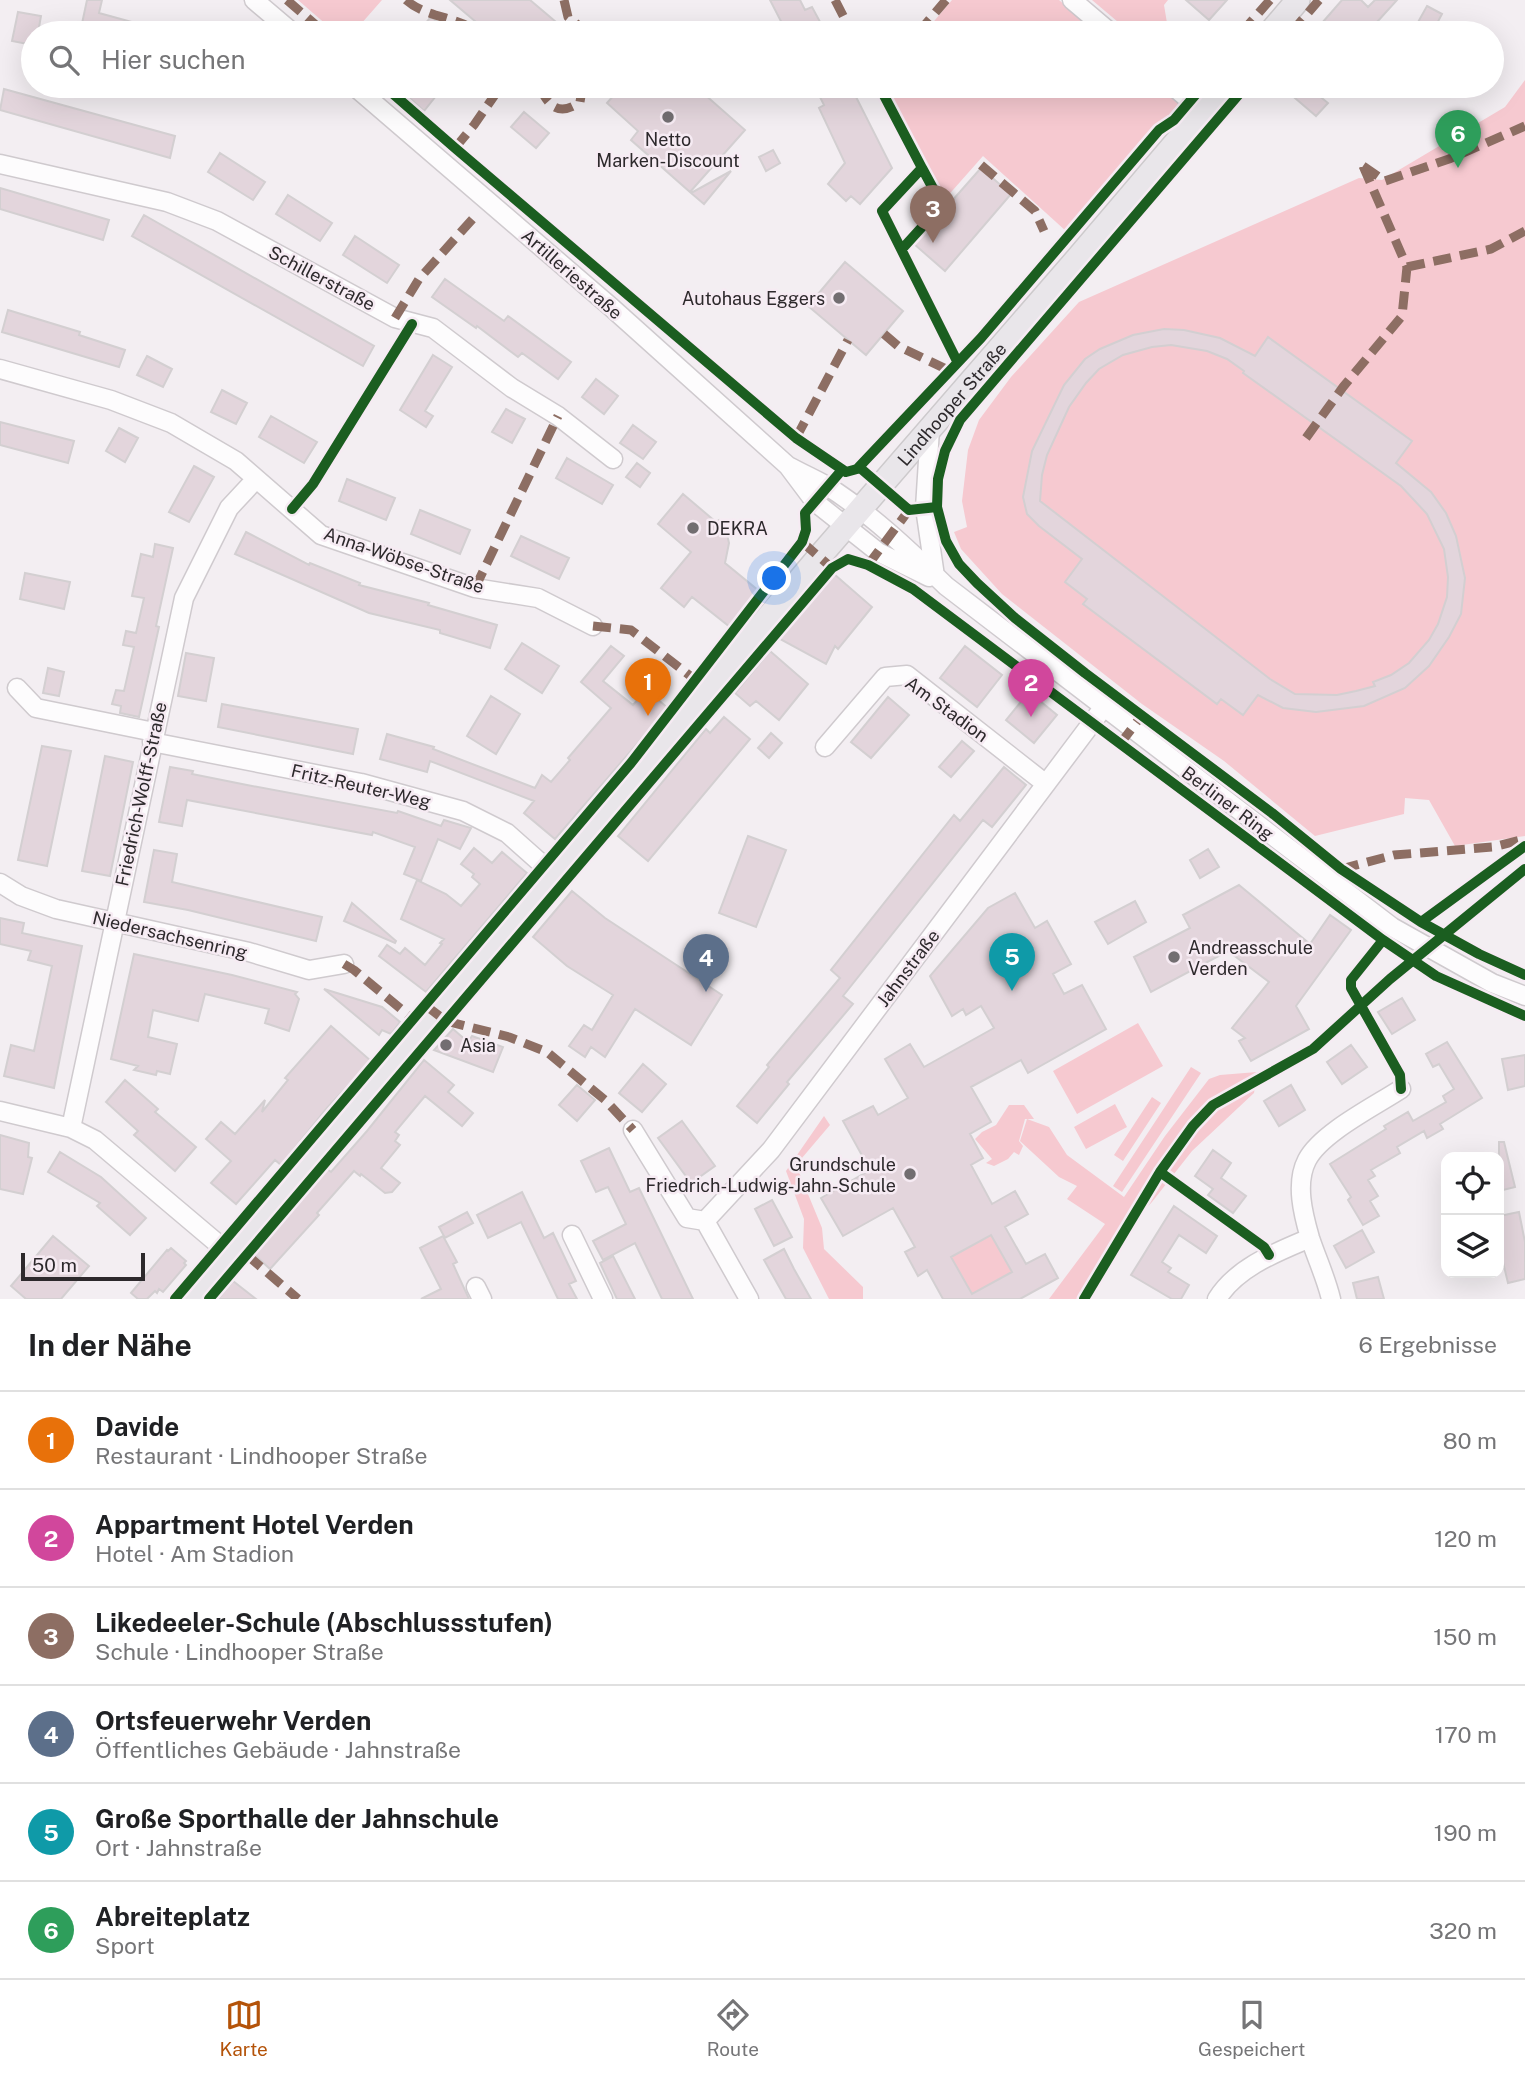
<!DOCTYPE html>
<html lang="de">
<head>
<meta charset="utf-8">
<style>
  body { margin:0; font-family:"Public Sans",sans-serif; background:#f2f2f2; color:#202124 }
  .controls { position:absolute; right:21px; bottom:21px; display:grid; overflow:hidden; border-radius:14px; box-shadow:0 7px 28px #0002 }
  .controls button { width:63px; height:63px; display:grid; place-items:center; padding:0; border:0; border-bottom:2px solid #e0e0e0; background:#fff; color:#202124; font:35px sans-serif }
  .scale { position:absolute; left:21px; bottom:18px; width:124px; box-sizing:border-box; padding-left:7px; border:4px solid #2d292c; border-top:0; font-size:19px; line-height:24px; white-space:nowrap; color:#2d292c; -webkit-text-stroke:5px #f6ebf3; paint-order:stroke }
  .you { position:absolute; left:775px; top:579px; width:24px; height:24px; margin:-18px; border:5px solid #fff; border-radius:50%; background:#1a73e8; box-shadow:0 0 0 10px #1a73e833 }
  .badge { display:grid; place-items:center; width:46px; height:46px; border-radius:50%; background:#b45309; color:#fff; font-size:23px; font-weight:700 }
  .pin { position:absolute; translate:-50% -58px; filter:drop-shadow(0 2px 4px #0008) }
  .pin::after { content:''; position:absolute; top:37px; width:24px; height:21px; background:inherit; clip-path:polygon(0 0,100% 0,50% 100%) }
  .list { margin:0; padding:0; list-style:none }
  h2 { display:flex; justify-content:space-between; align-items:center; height:91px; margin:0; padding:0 28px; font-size:30px }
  h2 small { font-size:23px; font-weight:400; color:#757577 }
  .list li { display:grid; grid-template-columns:46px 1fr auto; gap:21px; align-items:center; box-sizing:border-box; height:98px; padding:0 28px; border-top:2px solid #e0e0e0 }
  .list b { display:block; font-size:26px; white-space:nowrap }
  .list p { margin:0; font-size:23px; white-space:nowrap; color:#757577 }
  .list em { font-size:23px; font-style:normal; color:#757577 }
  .icon { flex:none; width:38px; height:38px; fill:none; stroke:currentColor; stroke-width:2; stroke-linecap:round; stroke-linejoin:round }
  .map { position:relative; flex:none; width:1525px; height:1299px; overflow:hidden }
  .search { position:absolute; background:#fff; box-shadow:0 7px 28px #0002; left:21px; right:21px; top:21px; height:77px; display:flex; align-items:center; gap:18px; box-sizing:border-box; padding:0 24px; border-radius:38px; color:#757577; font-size:26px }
  .sheet { height:679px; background:#fff }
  nav { display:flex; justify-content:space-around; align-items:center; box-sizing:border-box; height:98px; border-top:2px solid #e0e0e0; background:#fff; font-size:19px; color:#757577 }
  nav a { display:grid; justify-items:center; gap:4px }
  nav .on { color:#b45309 }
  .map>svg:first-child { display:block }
  .green { fill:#f6c9d0 }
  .building { fill:#e3d5dc; stroke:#d3cfd1; stroke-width:2; fill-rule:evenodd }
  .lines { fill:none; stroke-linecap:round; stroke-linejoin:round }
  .minor-casing { stroke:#cfcace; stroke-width:21 }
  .major-casing { stroke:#cdcacc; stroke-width:26 }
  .minor { stroke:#fdfcfd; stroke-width:18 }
  .major { stroke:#e9e6ea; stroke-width:23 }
  .quiet { stroke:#8d6e63; stroke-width:9; stroke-dasharray:18 9; stroke-linecap:butt }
  .cycleway-casing { stroke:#f6ebf3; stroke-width:15 }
  .cycleway { stroke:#1b5e20; stroke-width:10 }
  .poi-dot { fill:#726e71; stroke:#f6ebf3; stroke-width:2.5 }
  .labels { text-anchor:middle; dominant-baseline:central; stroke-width:5; stroke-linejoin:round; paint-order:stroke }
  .poi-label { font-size:18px; fill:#2d292c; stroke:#f6ebf3; text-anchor:start }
  .street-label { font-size:18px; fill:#2d292c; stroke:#f6ebf3 }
</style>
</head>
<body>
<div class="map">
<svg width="1525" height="1299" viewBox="0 0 1525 1299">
  <rect width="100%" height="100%" fill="#f3eef2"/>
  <!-- green -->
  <path class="green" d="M298,0h84l-29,33h-17z
    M952,0h107l39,33h-174z
    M1092,0h76l-4,5 3,18 7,10h-43z
    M1525,80v756l-70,10 -26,-46 -24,-2 -1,16 -89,22 -91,-75 -82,-57 -140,-110 -41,-45 -7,-17 13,-5 -5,-26 6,-51 11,-30 32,-43 68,-75 280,-124 23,2 123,-73z
    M885,86h275l21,18 -114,128 -84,-76 -38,43z
    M1138,1023l25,43 -86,48 -24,-43z
    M1191,1067l10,6 -79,119 -9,-6z
    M1257,1072l-3,21 -62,58 -40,51 -35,37 -37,60h-31l56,-75 -38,-25 10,-13 -18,-9 -39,-36 7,-22 22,8 18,28 57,42 41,-61 44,-57 11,-4z
    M1152,1097l9,6 -38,58 -9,-6z
    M1115,1104l12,23 -41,22 -12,-22z
    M1009,1105h15l10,14h-9l-6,22 4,5 -4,9 -5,-3 -6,7 -14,7 -8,-3 6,-4 -17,-20 7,-7 14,-7z
    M824,1116l6,9 -34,40 26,63 2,21 39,38v12h-34l-26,-51 1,-29 -18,-48z
    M991,1235l21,37 -40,22 -21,-37z"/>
  <!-- building -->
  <path class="building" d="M87,0h15l-3,13 58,16 -1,4h-76z
    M450,0h80l39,33h-80z
    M770,0h30l5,10 7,-3 14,26h-39z
    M1186,0h41l-18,20z
    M1342,0h19l7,7 7,-7h22l-20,22 23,11h-67l-11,-10z
    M1427,6l15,8 -10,19h-20z
    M18,12l23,4 -3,17h-5v12l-21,-4z
    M431,17l20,16h-34z
    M396,86h28l12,10 -12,15z
    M622,86h73l50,44 -55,62 -59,-52 7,-9 -31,-28z
    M829,86h18l3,7 3,-2 39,77 -32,36 -9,-8 -5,5 -18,-17 17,-21 -26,-55 5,-3 -7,-14z
    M1281,86h26l21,17 -12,13z
    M4,89l171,47 -5,22 -170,-48z
    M524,112l25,21 -13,15 -25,-21z
    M773,150l7,13 -14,8 -7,-14z
    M220,153l45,29 -12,18 -45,-28z
    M981,168l30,26 -66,77 -31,-27z
    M731,171l-27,33 -13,-11z
    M0,188l109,32 -6,20 -103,-31z
    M288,195l44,28 -12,18 -44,-27z
    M144,215l230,131 -11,20 -231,-130z
    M355,236l44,29 -12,18 -44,-28z
    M845,262l58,49 -37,44 -58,-49z
    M445,279l59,42 4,-5 63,46 -13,17 -36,-26 -4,4 -41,-31 -1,2 -44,-31z
    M8,310l72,22 -1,3 46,15 -6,17 -117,-35z
    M1164,329l20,1 36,8 35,18 13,-19 144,104 -16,22 35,29 15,21 10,23 9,42 -4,36 -12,23 -20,29 -24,22 -41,18 -48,6 -33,-4 -25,-13 -15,20 -22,-16 -4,5 -134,-100 4,-5 -22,-17 17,-23 -43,-33 -12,-12 -4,-17 9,-46 32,-66 21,-26 15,-10 33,-14zM1171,345l36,6 20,8 17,12 -1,2 158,113 26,28 17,35 4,28 -1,20 -9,27 -9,16 -20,23 -18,12 -18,7 2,4 -19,5 -19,4 -42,-1 -25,-15 -230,-178 2,-26 5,-20 22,-48 17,-24 13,-14 24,-14 29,-8z
    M433,355l19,12 -27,44 8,5 -7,11 -26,-17z
    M147,356l25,13 -9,18 -26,-12z
    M596,379l22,17 -14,18 -22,-17z
    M222,390l25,13 -11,21 -25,-12z
    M506,409l19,10 -13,24 -20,-11z
    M271,416l46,26 -13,21 -45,-26z
    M0,422l74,19 -6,22 -68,-18z
    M633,425l23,17 -13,17 -23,-16z
    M119,428l19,10 -13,24 -19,-11z
    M567,458l46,27 -11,19 -46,-26z
    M637,463l13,10 -10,14 -14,-10z
    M194,466l20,11 -25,45 -20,-10z
    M347,479l48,19 -9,22 -47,-19z
    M683,494l33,28 3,-2 6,6 4,17 -4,20 34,28 -29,36 -38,-30 -8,10 -23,-19 30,-36 -33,-28z
    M420,510l50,20 -10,24 -49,-20z
    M246,532l63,33 1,-2 50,20 -1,2 70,18 -1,2 69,20 -7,23 -50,-15v-3l-71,-17 -134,-59z
    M521,536l48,22 -10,21 -48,-23z
    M155,544l18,4 -17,78 3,1 -20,90 -19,-4 1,-7 -9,-2 4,-14 8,1 10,-44 -11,-2 3,-14 10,2 8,-35 -12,-2 9,-42 12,3z
    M25,573l45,9 -6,27 -44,-10z
    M834,574l38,33 -34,42 -3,-3 -9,18 -46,-25z
    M522,643l37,23 -17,27 -37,-24z
    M611,646l13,10 -21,25 30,24 13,-15 22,18 -113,131 -31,-26 10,-12 -104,-40 -3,11 -47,-13 7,-25 47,13 -1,2 102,39 7,-13 9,7 19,-22 -2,-2 43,-50 -30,-26z
    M965,646l37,29 -25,32 -37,-29z
    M770,651l38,33 -29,36 -23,-19 -6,5 -15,-13z
    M186,653l28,5 -8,43 -28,-5z
    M48,668l16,4 -5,24 -16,-3z
    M1029,692l28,23 -23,28 -28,-23z
    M491,696l29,18 -24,40 -29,-18z
    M888,697l21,18 -38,43 -20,-16z
    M222,704l136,25 -5,25 -135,-27z
    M724,717l26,22 -102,122 -30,-25 88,-107 4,4z
    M771,733l11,10 -13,15 -11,-10z
    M962,741l12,10 -23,26 -12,-10z
    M42,746l29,5 -24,115 -29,-6z
    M105,756l28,6 -23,114 -28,-5z
    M170,767l23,4 -1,3 55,11 150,28 1,-2 43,15 3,-6 27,8 -11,21 -22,-10 -17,42 -17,-7 11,-27 -42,-15 -1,3 -185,-35 -5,26 -23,-4z
    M1004,767l22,18 -34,42 -9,-7 -140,176 10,8 -66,78 2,2 -32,39 -20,-17 32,-39 -2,-2 73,-87 -9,-8 123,-155 6,6z
    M748,836l38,14 -30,77 -37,-14z
    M474,848l18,15 10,-11 25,21 -101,119 -47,-36 8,-11 13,9 5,-6 20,17 17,-21 -2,-1 4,-4 -43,-20 16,-39 29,14 15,12 19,-22 -8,-7 2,-3 -13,-10z
    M1208,849l11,18 -19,11 -10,-18z
    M154,850l23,4 -5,28 150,35 -6,24 -128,-31 -44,-8z
    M1239,885l71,59 20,-29 21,15 -55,76 13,23 -58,32 -12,-20 6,-3 -13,-10 37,-46 -41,-31 -77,41 -17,-35 56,-29 -7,-13z
    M572,891l33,27 117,77 -31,50 -56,-36 -30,48 -14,-10 -6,10 -16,-11 15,-21 8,5 21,-35 -46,-29 -34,-29z
    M1015,893l20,35 12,-7 24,43 -18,10 11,20 18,-9 24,44 -78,44 -7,-13 -50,27 20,35 -21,12 13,24 -12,7 21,39 23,-13 13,23 -23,13 21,37 19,-10 13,24 -38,21h-77l-16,-29 -9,6 -13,-24 10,-5 -22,-39 -50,28 -22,-38 49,-28 -27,-49 30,-15 5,9 30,-17 -23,-39 25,-15 14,23 70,-39 -13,-22 -15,9 -3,-6 -11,7 -22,-40 58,-68zM991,1235l21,37 -40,22 -21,-37z
    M1135,901l11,21 -38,22 -13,-22z
    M352,903l44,38 -1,2 -51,-22z
    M0,918l24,5 -2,10 60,13 -28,142 -50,-12 7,-31 23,6 18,-85 -24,-6 3,-9 -31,-7z
    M134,954l98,21 65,17 -2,2 4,5 -10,32 -24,-8 4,-14 -64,-15 -7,27 -45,-11 -5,27 29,7 -7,30 -13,-3 -1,4 -22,-5 4,-4 -27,-7z
    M324,989l58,18 18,15 -9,12 -9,-4 -3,5z
    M1402,998l13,22 -23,14 -14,-22z
    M331,1026l40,35 -44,47 -46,57 -6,-5 -39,44 -25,-21 20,-22 -25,-22 15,-17 14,12 30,-34 -3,12 26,-32 -3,-2z
    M453,1029l15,13 4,-6 31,11 -10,25 -59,-22z
    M1447,1042l35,56 -42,26 3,5 -16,9 -3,-7 -27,16 3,6 -29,17 4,6 -7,4 10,16 -8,5 9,15 -16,9 -15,-25 3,-3 -21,-33 56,-35 -2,-3 24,-14 5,9 33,-19 -3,-6 11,-7 -15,-25 -6,3 -7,-13z
    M1351,1045l16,22 -25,17 -15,-22z
    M1525,1055v31l-17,4 -6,-31z
    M424,1060l30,25 -6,7 25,21 -11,13 -37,-30 -30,36 4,3 -4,6 5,4 -19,23 19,15 -8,9 -7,1 -24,-19 -1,2 -6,-5 -37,42 2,2 -49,54 -15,-14 72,-86 4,3 36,-41z
    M643,1064l23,20 -24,28 -23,-19z
    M125,1080l33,29 -3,3 41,35 -21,24 -41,-36 4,-4 -32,-29z
    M577,1085l18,15 -18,21 -18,-16z
    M1291,1085l14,25 -26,16 -15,-25z
    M682,1121l33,45 -24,17 -33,-45z
    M0,1135l29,8 -1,14 4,1 -9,36 -23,-5z
    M1499,1142h5l11,45 -16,4z
    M609,1148l21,44 9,-4 54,111h-31l-27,-56 -32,17 -10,-19 33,-17 -18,-37 -12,5 -15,-31z
    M1213,1150l18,13 -10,15 25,18 -13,17 -25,-18 5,-6 -18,-13z
    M60,1152l41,25 45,41 -16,17 -33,-29 3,-3 -52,-31z
    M522,1192l22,46 9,-5 23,48 -7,3 8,15h-19l-37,-77 -33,16 -11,-23z
    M772,1200l20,37 -18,9 -19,-37z
    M1174,1206l43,30 -11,17 -27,-18 -17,27 9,6 -3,4 21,13 -8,14h-9l-41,-24z
    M467,1212l6,11 -28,15 -6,-11z
    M1519,1212l6,30v37l-17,4 -6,-25h-3v-42z
    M1362,1230l12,22 -28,16 -12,-22z
    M53,1236l36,30 -28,33h-35l-15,-13z
    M443,1236l14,26 -4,2 16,35h-48l20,-10 -21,-41z
    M171,1248l15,13 -2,2 2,2 -23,27 -4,-3 -2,4 -2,-2 -8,8h-9l-7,-6 36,-43 1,1z
    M784,1249l10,20 17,30h-25l-22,-39z
    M613,1256l22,43h-18l-17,-36z
    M1378,1277l6,22h-27l-4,-16z
    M233,1281l23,18h-38z"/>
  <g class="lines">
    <defs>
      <path id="minor" d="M254,0l39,33
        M1072,0l39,33
        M354,86l257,221 177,159 27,36 63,50 51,25
        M1173,86l29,25
        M0,164l167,38 50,19 178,97 38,10 79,60 46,28 55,43
        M0,369l111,31 60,23 65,38 85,74 154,53 63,10 55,28
        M930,429l-5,79 10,68
        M788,466c13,7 27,13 39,20 43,27 82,64 119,100l446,341 100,56 33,13
        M17,688l19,20 118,24
        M152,742l209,41 102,28 44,22 45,40
        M825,747l60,-70 22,-2 139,109
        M0,883l21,13 35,13 193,43 60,18 35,-6
        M0,1111l71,17 24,12 135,114
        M71,1128l113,-530 45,-90 27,-29
        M633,1130l54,88 18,3 44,78
        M705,1221l66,-71 332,-442
        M572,1235l31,64
        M476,1287l6,12
        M1217,1299c20,-32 60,-47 93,-61
        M1331,1299c-5,-21 -14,-40 -21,-61 -7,-24 -15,-55 -3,-78 14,-27 68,-54 94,-71"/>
      <g id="major">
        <path d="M1270,33l28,-33"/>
        <path id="s1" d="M192,1299l627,-742 258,-298 147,-173"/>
      </g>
    </defs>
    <!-- minor casing -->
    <use href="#minor" class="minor-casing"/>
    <!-- major casing -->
    <use href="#major" class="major-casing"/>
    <!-- minor -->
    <use href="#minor" class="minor"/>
    <!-- major -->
    <use href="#major" class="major"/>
    <!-- quiet -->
    <path class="quiet" d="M287,0l38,33
      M406,0c20,18 51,16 74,33
      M564,0l4,17 20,16
      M835,0l17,33
      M1215,32l2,1
      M918,33l28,-33
      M1241,33l29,-33
      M1291,33l28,-33
      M539,86c9,20 20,31 41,16l2,-12 3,-4
      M234,94l6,-8
      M455,148l19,-23 27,-39
      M981,165l54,46 9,20
      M1363,166l22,15 64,-22 76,-33
      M1407,267l84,-18 34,-18
      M395,318l24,-39 58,-65
      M884,334l14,12 50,24
      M796,438l52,-98
      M1306,438l37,-51 59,-71 5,-49 -44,-101
      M802,542l30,26
      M868,565l41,-55
      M475,588l83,-172
      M593,626l38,4 76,59
      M1120,744l22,-29
      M1341,869l53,-14 99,-8 32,-8
      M344,964l10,6 59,49
      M425,1005l21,16 63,16 38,15 58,48 28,30
      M247,1255l51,44"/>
    <defs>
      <path id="cycleway" d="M384,86l71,62 341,290 50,34 11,-3 124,-131 178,-208 15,-10 29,-34
        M879,86l43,82 -40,43 75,150
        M1246,86l-286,334 -15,31 -7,28 -1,28 9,34 13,23 18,19 38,35 70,55 187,140 69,56 80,53 58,32 46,21
        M902,249l40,-44 -20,-37
        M859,467l50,43 28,-3
        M292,509l21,-25 99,-160
        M1421,922l104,-76
        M1383,940l-32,40v8l49,87 1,14
        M1160,1172l104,75 5,8
        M175,1299l456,-536 171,-221 4,-12 -1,-17 36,-42
        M209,1299l623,-731 16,-9 20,6 45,24 470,351 53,36 89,40
        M1084,1299l76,-127 33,-46 20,-21 100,-56 77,-70 135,-110"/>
    </defs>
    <!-- cycleway casing -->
    <use href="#cycleway" class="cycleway-casing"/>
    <!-- cycleway -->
    <use href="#cycleway" class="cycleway"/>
  </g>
  <!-- markers -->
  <g class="poi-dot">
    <circle cx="668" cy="117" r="7"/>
    <circle cx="839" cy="298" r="7"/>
    <circle cx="693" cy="528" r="7"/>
    <circle cx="1174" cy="957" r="7"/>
    <circle cx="446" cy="1045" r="7"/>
    <circle cx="910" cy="1174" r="7"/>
  </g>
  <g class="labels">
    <!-- poi labels -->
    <g class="poi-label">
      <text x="668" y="139" text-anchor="middle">Netto<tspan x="668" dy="21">Marken-Discount</tspan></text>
      <text x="825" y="298" text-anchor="end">Autohaus Eggers</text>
      <text x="707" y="528">DEKRA</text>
      <text x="1188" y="947">Andreasschule<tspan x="1188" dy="21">Verden</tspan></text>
      <text x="460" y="1045">Asia</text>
      <text x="896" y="1164" text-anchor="end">Grundschule<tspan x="896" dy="21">Friedrich-Ludwig-Jahn-Schule</tspan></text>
    </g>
    <!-- street labels -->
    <g class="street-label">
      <text transform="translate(572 274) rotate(41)">Artilleriestraße</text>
      <text transform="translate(322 278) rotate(28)">Schillerstraße</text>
      <text stroke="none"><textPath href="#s1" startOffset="1174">Lindhooper Straße</textPath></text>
      <text transform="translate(404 560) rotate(19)">Anna-Wöbse-Straße</text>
      <text transform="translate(947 709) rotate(36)">Am Stadion</text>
      <text transform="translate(361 786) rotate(13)">Fritz-Reuter-Weg</text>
      <text transform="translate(141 794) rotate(-78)">Friedrich-Wolff-Straße</text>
      <text transform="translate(1228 803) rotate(37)">Berliner Ring</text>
      <text transform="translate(170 935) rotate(13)">Niedersachsenring</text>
      <text transform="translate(908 968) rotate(-53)">Jahnstraße</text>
    </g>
  </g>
</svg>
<div class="controls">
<button><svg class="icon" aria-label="locate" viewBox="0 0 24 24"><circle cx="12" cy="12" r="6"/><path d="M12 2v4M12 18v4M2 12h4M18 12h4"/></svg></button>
<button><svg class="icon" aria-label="layers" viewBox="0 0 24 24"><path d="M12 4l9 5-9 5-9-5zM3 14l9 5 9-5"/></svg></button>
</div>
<div class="scale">50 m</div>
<div class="you"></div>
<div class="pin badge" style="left:648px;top:716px;background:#e8710a">1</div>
<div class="pin badge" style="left:1031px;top:717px;background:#d1479c">2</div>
<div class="pin badge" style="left:933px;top:243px;background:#8d6e63">3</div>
<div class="pin badge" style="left:706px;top:992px;background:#5c6f8a">4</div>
<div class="pin badge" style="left:1012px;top:991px;background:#0f9aa8">5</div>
<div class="pin badge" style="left:1458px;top:168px;background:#2e9e5b">6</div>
<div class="search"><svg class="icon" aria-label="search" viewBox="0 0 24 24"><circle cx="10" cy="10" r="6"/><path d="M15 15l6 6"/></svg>Hier suchen</div>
</div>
<section class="sheet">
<h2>In der Nähe<small>6 Ergebnisse</small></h2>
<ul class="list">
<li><span class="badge" style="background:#e8710a">1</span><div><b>Davide</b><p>Restaurant · Lindhooper Straße</p></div><em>80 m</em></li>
<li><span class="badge" style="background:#d1479c">2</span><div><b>Appartment Hotel Verden</b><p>Hotel · Am Stadion</p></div><em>120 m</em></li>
<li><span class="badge" style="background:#8d6e63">3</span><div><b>Likedeeler-Schule (Abschlussstufen)</b><p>Schule · Lindhooper Straße</p></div><em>150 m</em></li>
<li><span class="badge" style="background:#5c6f8a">4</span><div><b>Ortsfeuerwehr Verden</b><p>Öffentliches Gebäude · Jahnstraße</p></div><em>170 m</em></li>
<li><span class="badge" style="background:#0f9aa8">5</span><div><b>Große Sporthalle der Jahnschule</b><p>Ort · Jahnstraße</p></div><em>190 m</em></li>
<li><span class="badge" style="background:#2e9e5b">6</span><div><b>Abreiteplatz</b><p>Sport</p></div><em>320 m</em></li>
</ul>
</section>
<nav>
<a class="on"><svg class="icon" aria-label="map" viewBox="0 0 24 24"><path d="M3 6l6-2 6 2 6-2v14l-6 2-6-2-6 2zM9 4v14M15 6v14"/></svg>Karte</a>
<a><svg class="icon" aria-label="directions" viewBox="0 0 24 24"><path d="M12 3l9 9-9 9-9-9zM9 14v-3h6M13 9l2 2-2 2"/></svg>Route</a>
<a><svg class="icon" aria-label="saved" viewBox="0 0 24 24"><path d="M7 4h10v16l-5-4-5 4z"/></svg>Gespeichert</a>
</nav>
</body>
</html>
